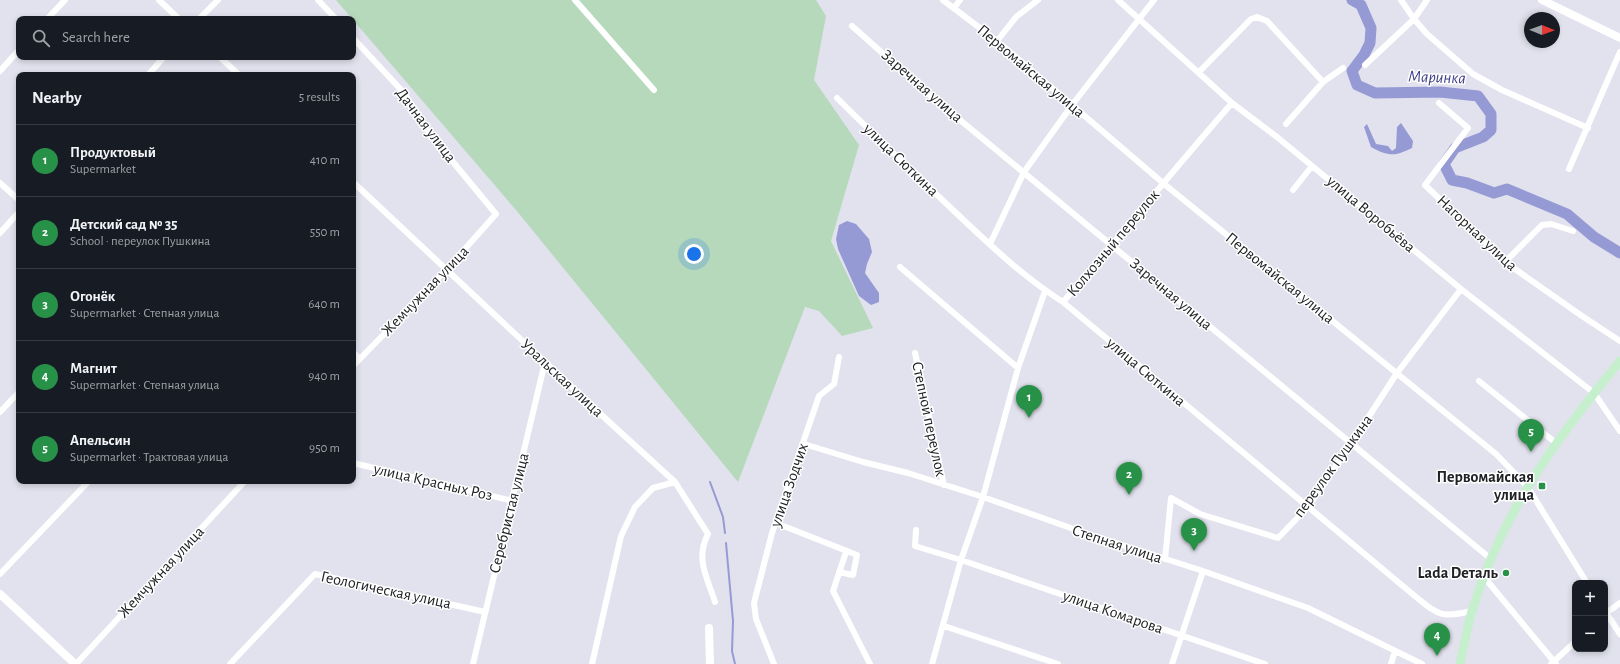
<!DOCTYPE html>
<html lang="en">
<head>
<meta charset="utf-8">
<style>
  body { margin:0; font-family:"Alegreya Sans",sans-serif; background:#20242c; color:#f1f3f6 }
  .controls { position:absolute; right:12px; bottom:12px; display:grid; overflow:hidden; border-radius:8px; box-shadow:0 2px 6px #0003 }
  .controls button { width:36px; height:36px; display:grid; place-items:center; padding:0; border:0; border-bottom:1px solid #363941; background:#171b24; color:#f1f3f6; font:20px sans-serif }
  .compass { position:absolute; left:1524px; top:12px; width:36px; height:36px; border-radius:50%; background:#171b24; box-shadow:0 2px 6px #0003; rotate:91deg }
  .you { position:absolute; left:694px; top:254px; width:14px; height:14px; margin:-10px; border:3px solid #fff; border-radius:50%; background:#1a73e8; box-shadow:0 0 0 6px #1a73e833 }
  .badge { display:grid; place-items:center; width:26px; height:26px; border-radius:50%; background:#289148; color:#fff; font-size:13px; font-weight:700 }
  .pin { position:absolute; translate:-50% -33px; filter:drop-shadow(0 1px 2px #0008) }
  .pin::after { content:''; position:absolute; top:21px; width:14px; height:12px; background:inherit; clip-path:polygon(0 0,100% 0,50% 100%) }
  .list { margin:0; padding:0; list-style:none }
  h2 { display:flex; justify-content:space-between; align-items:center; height:52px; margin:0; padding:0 16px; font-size:17px }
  h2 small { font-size:13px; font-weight:400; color:#9ea1a6 }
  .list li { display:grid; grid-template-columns:26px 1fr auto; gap:12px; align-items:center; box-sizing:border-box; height:72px; padding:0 16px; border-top:1px solid #363941 }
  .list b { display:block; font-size:15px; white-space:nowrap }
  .list p { margin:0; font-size:13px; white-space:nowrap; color:#9ea1a6 }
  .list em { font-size:13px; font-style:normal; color:#9ea1a6 }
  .icon { flex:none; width:22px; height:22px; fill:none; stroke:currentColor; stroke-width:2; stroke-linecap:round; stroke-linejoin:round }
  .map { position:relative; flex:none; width:1620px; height:664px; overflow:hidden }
  .search { position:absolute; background:#171b24; box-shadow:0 2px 6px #0003; left:16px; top:16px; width:340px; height:44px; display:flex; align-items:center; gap:10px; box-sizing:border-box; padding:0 14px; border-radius:8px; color:#9ea1a6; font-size:15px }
  .panel { position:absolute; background:#171b24; box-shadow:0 2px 6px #0003; left:16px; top:72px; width:340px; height:412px; border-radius:8px }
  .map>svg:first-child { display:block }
  .green { fill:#b6d9bc }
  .water { fill:#959ad5 }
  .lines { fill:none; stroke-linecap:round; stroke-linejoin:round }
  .stream { stroke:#959ad5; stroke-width:2 }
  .river { stroke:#959ad5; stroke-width:11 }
  .street { stroke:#fff; stroke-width:6 }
  .secondary { stroke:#fff; stroke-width:8 }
  .primary { stroke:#c6efcd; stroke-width:9 }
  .poi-dot { fill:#289148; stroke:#fff; stroke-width:1.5 }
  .labels { text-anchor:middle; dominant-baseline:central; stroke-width:3; stroke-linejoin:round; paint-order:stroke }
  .street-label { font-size:16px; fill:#212226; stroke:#fff }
  .poi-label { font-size:16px; font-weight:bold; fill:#212226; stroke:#fff; text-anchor:end }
  .water-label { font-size:17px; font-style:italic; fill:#3f3f86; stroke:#fff }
</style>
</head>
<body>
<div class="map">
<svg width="1620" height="664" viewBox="0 0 1620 664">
  <rect width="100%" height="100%" fill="#e1e2ed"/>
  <!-- green -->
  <path class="green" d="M336,0h480l10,16 -12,64 45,65 -28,96 42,87 -31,8 -23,-25 -14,-4 -67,175 -222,-272z"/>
  <!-- water -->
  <path class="water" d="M1401,123l12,18 -1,7c-18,9 -24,8 -41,-1l-7,-20 3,-3 9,20 12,2 4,5 4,-3 1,-21z
    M847,221l9,3 13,15 3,13 -5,12 -2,9 14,20v9l-8,3 -12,-9 -21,-47 -2,-10 3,-14z"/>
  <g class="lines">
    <!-- stream -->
    <path class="stream" d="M710,482l13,35 2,16
      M726,543l7,78 -1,30 3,13"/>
    <!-- river -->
    <path class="river" d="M1352,0l9,5 10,23 -1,15 -6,12 -12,16 5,14 18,8 65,-1 38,4 13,18v16l-8,7 -28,11 -11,16 8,16 15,3 27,10 13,-4 60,25 27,23 26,16"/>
    <!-- street -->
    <path class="street" d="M159,0l20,19
      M318,0l18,19
      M575,0l79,90
      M943,0l54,41 166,142 333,271 31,32 60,97
      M1118,0l114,103 45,34 184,152 133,104 26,38
      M1401,0l13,19 13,15 46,40 29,16 86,38
      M954,8l6,-8
      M47,19l18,-19
      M199,19l19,-19
      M852,26l73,65 566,468
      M353,38l51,55 25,40 67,81 -49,55 -94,97
      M997,41l19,-24 22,-17
      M220,57l19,18
      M1365,65l49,-46 13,-19
      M0,71l19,-21
      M1199,72l52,-53 6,-2 10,4 56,61
      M148,75l16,-18
      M837,98c38,38 77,75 116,112 35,33 70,67 110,92l353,295c24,19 25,21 56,14
      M1439,103l29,25 -43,57 80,77 77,54 38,25
      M1286,124l37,-42 20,-14
      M1569,169l51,-117
      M353,182l254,238 68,62 33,52c-13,25 -1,43 7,68
      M0,183l19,17
      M1293,190l19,-24
      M0,233l19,-21
      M990,244l34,-72 48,-67 82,-105
      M1505,262l37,-37 9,-1 22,7
      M900,267l118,101
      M1063,302c57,-66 112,-134 169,-199
      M353,352l7,7
      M915,353l29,132
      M1479,381l77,62
      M0,412l19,-20
      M804,444l59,18 45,11 75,24 102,36 118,38 105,37 114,56
      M353,463l160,38
      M776,523l81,32 -4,20 -14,-3
      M916,530l-1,16 46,14 304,104
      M846,552l-13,39 37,73
      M1165,559l6,-61 29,16 78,24 30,-31 43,-63 46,-71 64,-84
      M0,574l89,-93
      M1484,577l72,87
      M1605,611l15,23
      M1605,614l15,-11
      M944,626l114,38
      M76,664l169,-183
      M230,664l85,-90 170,38
      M473,664l72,-302
      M592,664l29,-128 14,-29 18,-19 22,-6
      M774,664l-18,-45 -2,-16 18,-70 47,-137 15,-12 5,-27
      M932,664l29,-104 22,-63 35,-129 27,-77
      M1172,664l31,-93
      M1391,664l4,-13
      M1551,664l24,-22"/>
    <!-- secondary -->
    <path class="secondary" d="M1542,0l78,38
      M0,594l75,70
      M709,628l1,36"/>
    <!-- primary -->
    <path class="primary" d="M1460,664c4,-18 7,-36 12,-53 30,-99 84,-172 148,-250"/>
  </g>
  <!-- markers -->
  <g class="poi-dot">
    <rect x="1538" y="482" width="8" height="8" rx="2"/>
    <circle cx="1506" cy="573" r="4"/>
  </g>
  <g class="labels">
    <!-- street labels -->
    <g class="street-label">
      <text transform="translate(1031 71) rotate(40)">Первомайская улица</text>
      <text transform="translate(922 86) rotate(41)">Заречная улица</text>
      <text transform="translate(426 125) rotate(53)">Дачная улица</text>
      <text transform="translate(901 160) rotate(44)">улица Сюткина</text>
      <text transform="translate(1371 214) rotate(40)">улица Воробьёва</text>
      <text transform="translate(1477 233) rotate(43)">Нагорная улица</text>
      <text transform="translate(1113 243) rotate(-50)">Колхозный переулок</text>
      <text transform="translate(1280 278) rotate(39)">Первомайская улица</text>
      <text transform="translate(425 291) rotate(-46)">Жемчужная улица</text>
      <text transform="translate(1171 294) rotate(40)">Заречная улица</text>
      <text transform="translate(1146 372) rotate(40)">улица Сюткина</text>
      <text transform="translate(562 378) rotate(43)">Уральская улица</text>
      <text transform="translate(929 419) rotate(78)">Степной переулок</text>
      <text transform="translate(1333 466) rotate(-54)">переулок Пушкина</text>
      <text transform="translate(433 482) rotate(13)">улица Красных Роз</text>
      <text transform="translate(789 485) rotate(-71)">улица Зодчих</text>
      <text transform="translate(509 513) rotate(-76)">Серебристая улица</text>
      <text transform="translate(1117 544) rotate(18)">Степная улица</text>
      <text transform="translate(161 572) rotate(-47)">Жемчужная улица</text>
      <text transform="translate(386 590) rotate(12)">Геологическая улица</text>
      <text transform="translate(1113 612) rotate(19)">улица Комарова</text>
    </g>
    <!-- poi labels -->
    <g class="poi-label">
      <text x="1534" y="477">Первомайская<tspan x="1534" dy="18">улица</tspan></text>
      <text x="1498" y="573">Lada Dеталь</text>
    </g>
    <!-- water labels -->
    <g class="water-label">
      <text transform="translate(1437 77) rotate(2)">Маринка</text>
    </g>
  </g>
</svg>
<div class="controls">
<button>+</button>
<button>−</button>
</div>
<svg class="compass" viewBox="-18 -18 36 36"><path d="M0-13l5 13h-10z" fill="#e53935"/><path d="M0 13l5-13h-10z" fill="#9ea1a6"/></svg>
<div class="you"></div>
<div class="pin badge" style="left:1029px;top:418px">1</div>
<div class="pin badge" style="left:1129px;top:495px">2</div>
<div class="pin badge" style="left:1194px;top:551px">3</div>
<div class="pin badge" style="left:1437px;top:656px">4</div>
<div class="pin badge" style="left:1531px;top:452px">5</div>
<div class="search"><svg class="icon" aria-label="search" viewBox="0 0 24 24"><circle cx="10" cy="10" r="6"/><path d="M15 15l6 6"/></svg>Search here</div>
<section class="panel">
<h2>Nearby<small>5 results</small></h2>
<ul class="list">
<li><span class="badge">1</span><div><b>Продуктовый</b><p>Supermarket</p></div><em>410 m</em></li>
<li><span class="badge">2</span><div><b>Детский сад № 35</b><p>School · переулок Пушкина</p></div><em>550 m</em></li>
<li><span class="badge">3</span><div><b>Огонёк</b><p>Supermarket · Степная улица</p></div><em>640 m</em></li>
<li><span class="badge">4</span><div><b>Магнит</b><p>Supermarket · Степная улица</p></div><em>940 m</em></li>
<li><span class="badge">5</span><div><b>Апельсин</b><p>Supermarket · Трактовая улица</p></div><em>950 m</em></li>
</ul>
</section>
</div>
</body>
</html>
